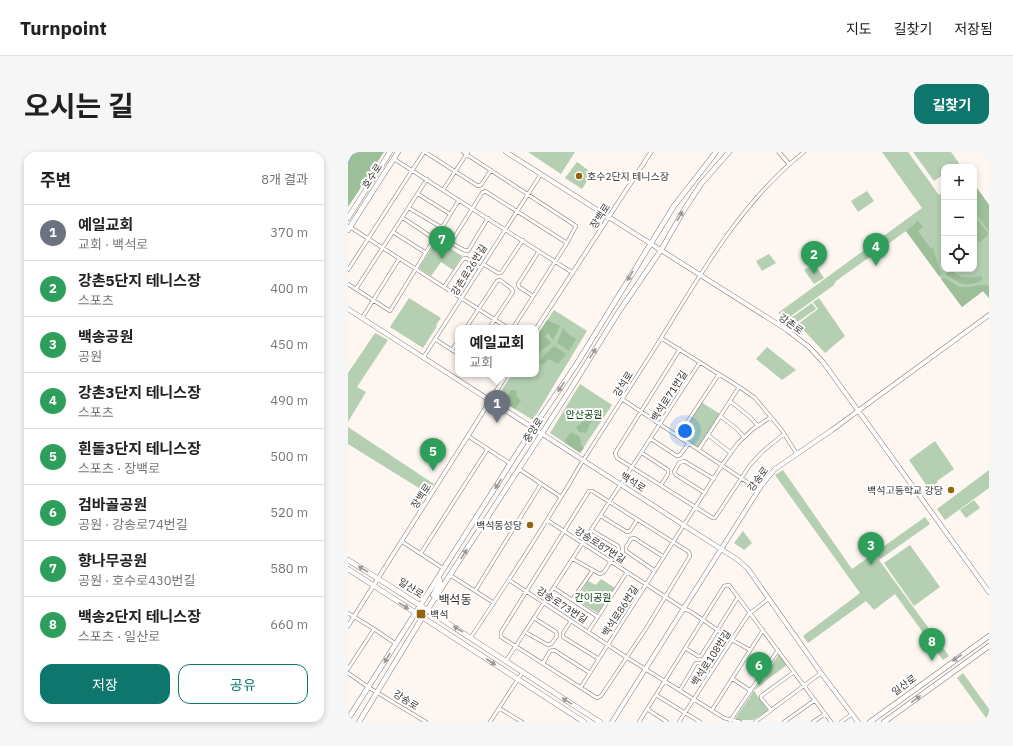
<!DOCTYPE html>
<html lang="ko">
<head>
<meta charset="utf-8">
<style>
  body { margin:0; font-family:"IBM Plex Sans","Noto Sans KR",sans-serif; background:#f6f6f6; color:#202124 }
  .controls { position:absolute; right:12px; top:12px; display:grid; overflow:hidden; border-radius:8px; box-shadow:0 2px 6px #0003 }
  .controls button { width:36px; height:36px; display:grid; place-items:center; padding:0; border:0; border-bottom:1px solid #e0e0e0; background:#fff; color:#202124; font:20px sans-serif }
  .you { position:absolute; left:337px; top:279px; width:14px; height:14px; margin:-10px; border:3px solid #fff; border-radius:50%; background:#1a73e8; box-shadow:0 0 0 6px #1a73e833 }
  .badge { display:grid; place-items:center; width:26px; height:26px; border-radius:50%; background:#0f766e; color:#fff; font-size:13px; font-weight:700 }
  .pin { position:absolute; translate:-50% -33px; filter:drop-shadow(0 1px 2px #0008) }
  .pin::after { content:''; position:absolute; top:21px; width:14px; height:12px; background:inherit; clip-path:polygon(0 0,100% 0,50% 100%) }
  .popup { position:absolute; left:107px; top:173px; width:84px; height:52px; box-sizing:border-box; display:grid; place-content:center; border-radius:8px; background:#fff; filter:drop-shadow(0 1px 3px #0005); font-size:13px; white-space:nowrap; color:#757577 }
  .popup b { font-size:15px; color:#202124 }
  .popup::after { content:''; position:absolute; left:50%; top:100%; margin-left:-8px; border:8px solid transparent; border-top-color:#fff }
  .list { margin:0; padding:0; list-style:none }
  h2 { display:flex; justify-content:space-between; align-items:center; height:52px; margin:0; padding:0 16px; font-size:17px }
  h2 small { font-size:13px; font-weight:400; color:#757577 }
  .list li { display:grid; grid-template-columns:26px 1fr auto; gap:12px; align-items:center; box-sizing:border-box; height:56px; padding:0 16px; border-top:1px solid #e0e0e0 }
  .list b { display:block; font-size:15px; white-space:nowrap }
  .list p { margin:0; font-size:13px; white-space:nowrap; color:#757577 }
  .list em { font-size:13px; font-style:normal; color:#757577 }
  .actions { display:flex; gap:8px; padding:12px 16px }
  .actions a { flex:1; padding:9px 0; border:1px solid #0f766e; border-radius:12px; text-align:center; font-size:14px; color:#0f766e }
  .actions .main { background:#0f766e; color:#fff }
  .icon { flex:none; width:22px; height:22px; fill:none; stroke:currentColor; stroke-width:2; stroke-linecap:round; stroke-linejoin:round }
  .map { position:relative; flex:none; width:641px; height:570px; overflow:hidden; border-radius:12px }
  header { display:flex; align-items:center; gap:24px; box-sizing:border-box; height:56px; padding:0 20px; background:#fff; border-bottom:1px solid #e0e0e0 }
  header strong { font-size:19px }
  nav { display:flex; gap:22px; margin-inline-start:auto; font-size:14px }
  .intro { display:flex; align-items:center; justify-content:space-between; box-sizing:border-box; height:96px; padding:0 24px }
  h1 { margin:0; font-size:28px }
  .button { padding:10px 18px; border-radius:12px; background:#0f766e; color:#fff; font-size:14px; font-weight:700 }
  main { display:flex; gap:24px; padding:0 24px }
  aside { flex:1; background:#fff; border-radius:12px; box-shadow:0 2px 6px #0003 }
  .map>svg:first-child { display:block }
  .green { fill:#b4cfb2 }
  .forest { fill:#9cbf99 }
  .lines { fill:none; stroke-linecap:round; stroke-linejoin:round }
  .stream { stroke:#8bb2d5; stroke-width:1 }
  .minor-casing { stroke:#807772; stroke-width:4 }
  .tertiary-casing { stroke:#807772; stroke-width:4.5 }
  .secondary-casing { stroke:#807772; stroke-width:5 }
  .primary-casing { stroke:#807772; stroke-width:5.5 }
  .minor { stroke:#fff; stroke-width:3 }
  .tertiary { stroke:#fff; stroke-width:3.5 }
  .secondary { stroke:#fff; stroke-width:4 }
  .primary { stroke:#fff; stroke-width:4.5 }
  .oneway { fill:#9c9a99 }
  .poi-dot { fill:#936511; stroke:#fff; stroke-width:1.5 }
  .labels { text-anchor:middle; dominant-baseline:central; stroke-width:4; stroke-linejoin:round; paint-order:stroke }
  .street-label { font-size:10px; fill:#393533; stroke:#fff }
  .poi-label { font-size:10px; fill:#393533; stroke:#fff; text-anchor:start }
  .park-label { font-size:10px; fill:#114310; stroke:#fff }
  .quarter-label { font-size:12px; fill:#302925; stroke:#fff }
</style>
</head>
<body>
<header>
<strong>Turnpoint</strong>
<nav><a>지도</a><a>길찾기</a><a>저장됨</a></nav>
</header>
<div class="intro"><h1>오시는 길</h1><a class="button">길찾기</a></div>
<main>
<aside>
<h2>주변<small>8개 결과</small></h2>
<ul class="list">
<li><span class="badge" style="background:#6b7280">1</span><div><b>예일교회</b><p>교회 · 백석로</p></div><em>370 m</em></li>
<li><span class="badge" style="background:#2e9e5b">2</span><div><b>강촌5단지 테니스장</b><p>스포츠</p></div><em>400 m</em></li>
<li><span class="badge" style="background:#2e9e5b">3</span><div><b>백송공원</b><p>공원</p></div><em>450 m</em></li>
<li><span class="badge" style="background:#2e9e5b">4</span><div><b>강촌3단지 테니스장</b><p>스포츠</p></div><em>490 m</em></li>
<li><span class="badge" style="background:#2e9e5b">5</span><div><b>흰돌3단지 테니스장</b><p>스포츠 · 장백로</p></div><em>500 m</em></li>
<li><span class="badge" style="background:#2e9e5b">6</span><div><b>검바골공원</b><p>공원 · 강송로74번길</p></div><em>520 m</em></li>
<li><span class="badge" style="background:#2e9e5b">7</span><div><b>향나무공원</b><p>공원 · 호수로430번길</p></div><em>580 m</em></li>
<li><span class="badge" style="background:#2e9e5b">8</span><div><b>백송2단지 테니스장</b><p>스포츠 · 일산로</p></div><em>660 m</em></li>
</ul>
<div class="actions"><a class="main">저장</a><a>공유</a></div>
</aside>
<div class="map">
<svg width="641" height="570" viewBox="0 0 641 570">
  <rect width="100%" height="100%" fill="#fef6f1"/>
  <!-- green -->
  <path class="green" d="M180,0h47l-14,22z
    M534,0h26l31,43 5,-3v77h30v-85l15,21v93l-6,-7 -21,16 -56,-76 -70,50 -2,4 -47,34 -9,-6 144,-105z
    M565,0h38l8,11 -5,4h-10v7l-10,7z
    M229,10l15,11 -10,16 -17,-11z
    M519,39l7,10 -16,11 -7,-11z
    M89,88l25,16 -9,14 -12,-8 -10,14 -12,-8z
    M421,102l7,9 -14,8 -6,-10z
    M466,111l10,15 -10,6 -10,-14z
    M61,146l32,20 -5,7 1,1 -14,22 -33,-21z
    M471,146l26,38 -20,17 -27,-29 20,-15 -5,-7z
    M464,151l4,6 -20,14 -5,-5z
    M206,158l33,21 -54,89 -36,-22 15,-24h24v-37z
    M27,181l13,7 -31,47 9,5 -18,30v-49z
    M419,195l29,23 -14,10 -26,-21z
    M232,232l32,21 -32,48 -30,-20z
    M353,250l19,12 -22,33 -18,-11z
    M0,275l86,57 -7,9 -79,-49z
    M587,289l19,28 -17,12 1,1 -9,7 -20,-29z
    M435,318l69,99 73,-52 5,7 -51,36 70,96 -6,4 -48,-66 -21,16 -8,-9 -58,42 -5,-7 57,-43 -85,-118z
    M641,318v18l-44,32 -8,-11z
    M626,348l6,8 -14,10 -6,-8z
    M395,379l9,12 -8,7 -10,-7z
    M562,393l30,42 -26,19 -30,-43z
    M253,427l14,9 -17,25 -22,-13 12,-19 8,4z
    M431,502l8,11 -19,14 -14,12 14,19 -15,10h-19z
    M615,521l26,36v13l-32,-44z"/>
  <!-- forest -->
  <path class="forest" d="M5,0h31l-36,55v-45z
    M626,32l15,21v26l-15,-20z
    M630,68l11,14 -10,9 -5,-6v-14z
    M570,69l5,6 -5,4 13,18 2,-2 6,22 3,5 -3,2 -33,-45z
    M600,117h3c8,11 18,9 30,7l2,3c-13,10 -25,4 -37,-4z
    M598,126c4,3 9,7 14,9 11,2 19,-5 29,-1v12l-6,-7 -21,16 -21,-28z
    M199,168l13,6 -7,14 -5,-7 -3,3 6,7 -10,8 -5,9v-23z
    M215,176l5,6 8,5 -7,12 -12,-8z
    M206,194l12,8 -8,10 -9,-5 -6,6 -4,-3 6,-8z
    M163,238h5l1,6 4,5 -6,8 -15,-9 7,-3z
    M240,257l7,4 -9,20 -7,-1 -3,-5c6,-3 8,-6 6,-12l2,-4z
    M223,280l9,5 1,8 3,3 -4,5 -16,-11z"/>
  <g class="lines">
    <!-- stream -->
    <path class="stream" d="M0,12l6,-12"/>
    <defs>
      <path id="minor" d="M77,0l53,34 3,-1 10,-15
        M115,0l113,74 -9,17 -54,85
        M46,7l179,114
        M95,38l25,-38
        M70,42l32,20
        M61,56l30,18h4l16,-26
        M140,66l-20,33 -4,-1 -11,-6 -1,-3 30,-48 3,-2 82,52
        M2,75l158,101
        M45,80l33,21
        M135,112l15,9h3l22,-33
        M0,118l76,-118
        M0,132l42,27 43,-70v-3l-30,-20
        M96,135l19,-28 3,-1 14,10
        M8,137l71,-110
        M185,144l-14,-9 -1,-3 21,-33
        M14,166l37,-59
        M118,176l31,-47 3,-1 12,9 1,3 -24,36
        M313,186l80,50 14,10 26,31 16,25
        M87,187l23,15
        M332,197l-65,104 2,5 96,60h2l35,-53 13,-14 21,-17
        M104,198l6,-9
        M75,206l118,-184
        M274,247l137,91
        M382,249l20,16 8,9
        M372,264l17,13 7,8
        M360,283l23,18
        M120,284l43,28
        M330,284l41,-62
        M303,287l26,17 3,-1 9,-12
        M351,297l40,-62
        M294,301l26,17v4l-7,11
        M171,317l42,28
        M241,339h3l97,61 1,4 -43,71 -46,69 -4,2 -96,-61v-5z
        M357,341l-29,-18 -2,-3 5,-9 5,-2 30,18
        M253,364l26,16 3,-1 7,-11
        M199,368l137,89 6,2 42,29 18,10
        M53,389l43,28
        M73,401l66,-103
        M225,407l27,15 4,-2 15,-23 -1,-3 -27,-16
        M307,419l-29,-20v-4l5,-8 3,-1 30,19
        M102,423l44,28
        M161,428l117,77 98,61 16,4
        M206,436l44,29
        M127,439l66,-107
        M224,448l21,-30
        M0,461l26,16 -26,40
        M223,469l-8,12v4l36,22
        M26,477l22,15
        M177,480l23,13 3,-1 6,-8 -1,-4 -22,-14
        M240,480l39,-60
        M123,485c31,-46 61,-92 90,-140 9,-13 16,-28 25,-41 22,-35 45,-70 67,-105 44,-70 85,-147 151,-199
        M337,496l13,8h3l37,-59
        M158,509l194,-299
        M195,511l7,-12 4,-1 36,23
        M0,521l20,14 58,35
        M385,527l18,12
        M233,535l141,-222 16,-22 15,-14 18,-12
        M332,538l16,-27h5l11,7
        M308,543l44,27
        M151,556l23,14
        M299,557l20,13
        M364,558l51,-80
        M423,558l-10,-12v-2l33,-24
        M382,569l48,-71
        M142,570l32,-49
        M291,570l85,-136 5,-1 102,137
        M331,570l69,-107 20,-16
        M407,570l66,-49
        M436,570l31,-22
        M465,570l12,-8
        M493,570l11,-8"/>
      <path id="tertiary" d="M431,0l10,12
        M188,177l115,-177
        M0,474l159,-252"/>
      <path id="secondary" d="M158,0l281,178 22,17 14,15 166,230
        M0,157l390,251 10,9 73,104 37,49
        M264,570l149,-236 14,-17 57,-39 157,-115"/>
      <path id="primary" d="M0,66l42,-66
        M0,78l50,-78
        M0,408c85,52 167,108 252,162
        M0,417l236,153
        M88,446l-3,-3 7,-13 -1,-5
        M0,567l185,-291 43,-63 98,-159 42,-54
        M11,570l63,-104 150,-231 46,-74 43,-63 23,-40 17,-26 28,-32
        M522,570l119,-86
        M536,570l105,-76"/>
    </defs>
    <!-- minor casing -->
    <use href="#minor" class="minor-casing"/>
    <!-- tertiary casing -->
    <use href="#tertiary" class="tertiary-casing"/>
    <!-- secondary casing -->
    <use href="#secondary" class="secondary-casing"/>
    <!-- primary casing -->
    <use href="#primary" class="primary-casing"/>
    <!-- minor -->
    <use href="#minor" class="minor"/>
    <!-- tertiary -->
    <use href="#tertiary" class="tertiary"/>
    <!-- secondary -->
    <use href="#secondary" class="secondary"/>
    <!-- primary -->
    <use href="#primary" class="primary"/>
  </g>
  <!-- one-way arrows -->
  <defs><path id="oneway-solid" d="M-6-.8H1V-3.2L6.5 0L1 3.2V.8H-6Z"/></defs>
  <g class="oneway">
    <use href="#oneway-solid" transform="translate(332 64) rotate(-60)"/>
    <use href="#oneway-solid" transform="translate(282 124) rotate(121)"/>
    <use href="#oneway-solid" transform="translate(245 201) rotate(-58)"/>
    <use href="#oneway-solid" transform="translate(213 235) rotate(124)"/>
    <use href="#oneway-solid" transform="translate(150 332) rotate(123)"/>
    <use href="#oneway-solid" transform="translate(116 402) rotate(-57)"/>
    <use href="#oneway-solid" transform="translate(15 417) rotate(-149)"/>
    <use href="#oneway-solid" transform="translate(56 454) rotate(33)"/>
    <use href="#oneway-solid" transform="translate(110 477) rotate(-148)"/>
    <use href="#oneway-solid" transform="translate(39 506) rotate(122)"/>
    <use href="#oneway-solid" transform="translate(609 506) rotate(145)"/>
    <use href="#oneway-solid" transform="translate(143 510) rotate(33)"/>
    <use href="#oneway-solid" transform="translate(568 547) rotate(-36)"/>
    <use href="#oneway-solid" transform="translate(219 549) rotate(-148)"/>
  </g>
  <!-- markers -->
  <g class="poi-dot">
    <circle cx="231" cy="24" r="4"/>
    <circle cx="603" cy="338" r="4"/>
    <circle cx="182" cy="373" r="4"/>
    <rect x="68" y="457" width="10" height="10" rx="2"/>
  </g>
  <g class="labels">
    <!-- street labels -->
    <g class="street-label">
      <text transform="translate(24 24) rotate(-57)">호수로</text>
      <text transform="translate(252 64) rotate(-57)">장백로</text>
      <text transform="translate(121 118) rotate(-58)">강촌로26번길</text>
      <text transform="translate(443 172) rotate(35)">강촌로</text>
      <text transform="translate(275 232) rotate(-58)">강석로</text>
      <text transform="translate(321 244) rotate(-57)">백석로71번길</text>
      <text transform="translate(185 278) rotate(-57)">중앙로</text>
      <text transform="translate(410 327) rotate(-53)">강송로</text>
      <text transform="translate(285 330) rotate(32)">백석로</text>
      <text transform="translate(73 344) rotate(-57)">장백로</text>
      <text transform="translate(252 393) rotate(33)">강송로87번길</text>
      <text transform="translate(63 436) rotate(33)">일산로</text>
      <text transform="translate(214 453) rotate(33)">강송로73번길</text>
      <text transform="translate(272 459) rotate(-57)">백석로86번길</text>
      <text transform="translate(363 506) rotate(-57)">백석로108번길</text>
      <text transform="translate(556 533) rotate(-36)">일산로</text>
      <text transform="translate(58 548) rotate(32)">강송로</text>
    </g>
    <!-- poi labels -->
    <g class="poi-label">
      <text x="239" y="24">호수2단지 테니스장</text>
      <text x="595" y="338" text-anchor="end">백석고등학교 강당</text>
      <text x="174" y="373" text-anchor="end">백석동성당</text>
      <text x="82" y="462">백석</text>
    </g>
    <!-- park labels -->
    <g class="park-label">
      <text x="236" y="262">안산공원</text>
      <text x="245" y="445">간이공원</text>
    </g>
    <!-- quarter labels -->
    <g class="quarter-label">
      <text x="107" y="447">백석동</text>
    </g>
  </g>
</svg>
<div class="controls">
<button>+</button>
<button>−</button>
<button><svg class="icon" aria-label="locate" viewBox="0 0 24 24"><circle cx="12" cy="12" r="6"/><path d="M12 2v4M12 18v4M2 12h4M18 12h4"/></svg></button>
</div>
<div class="you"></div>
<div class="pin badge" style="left:149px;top:271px;background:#6b7280">1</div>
<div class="popup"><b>예일교회</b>교회</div>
<div class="pin badge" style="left:466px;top:122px;background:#2e9e5b">2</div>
<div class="pin badge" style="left:523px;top:413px;background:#2e9e5b">3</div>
<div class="pin badge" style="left:528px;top:114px;background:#2e9e5b">4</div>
<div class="pin badge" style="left:85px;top:319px;background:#2e9e5b">5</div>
<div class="pin badge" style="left:411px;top:533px;background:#2e9e5b">6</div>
<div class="pin badge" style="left:94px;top:107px;background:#2e9e5b">7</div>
<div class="pin badge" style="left:584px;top:509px;background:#2e9e5b">8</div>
</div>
</main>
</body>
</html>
